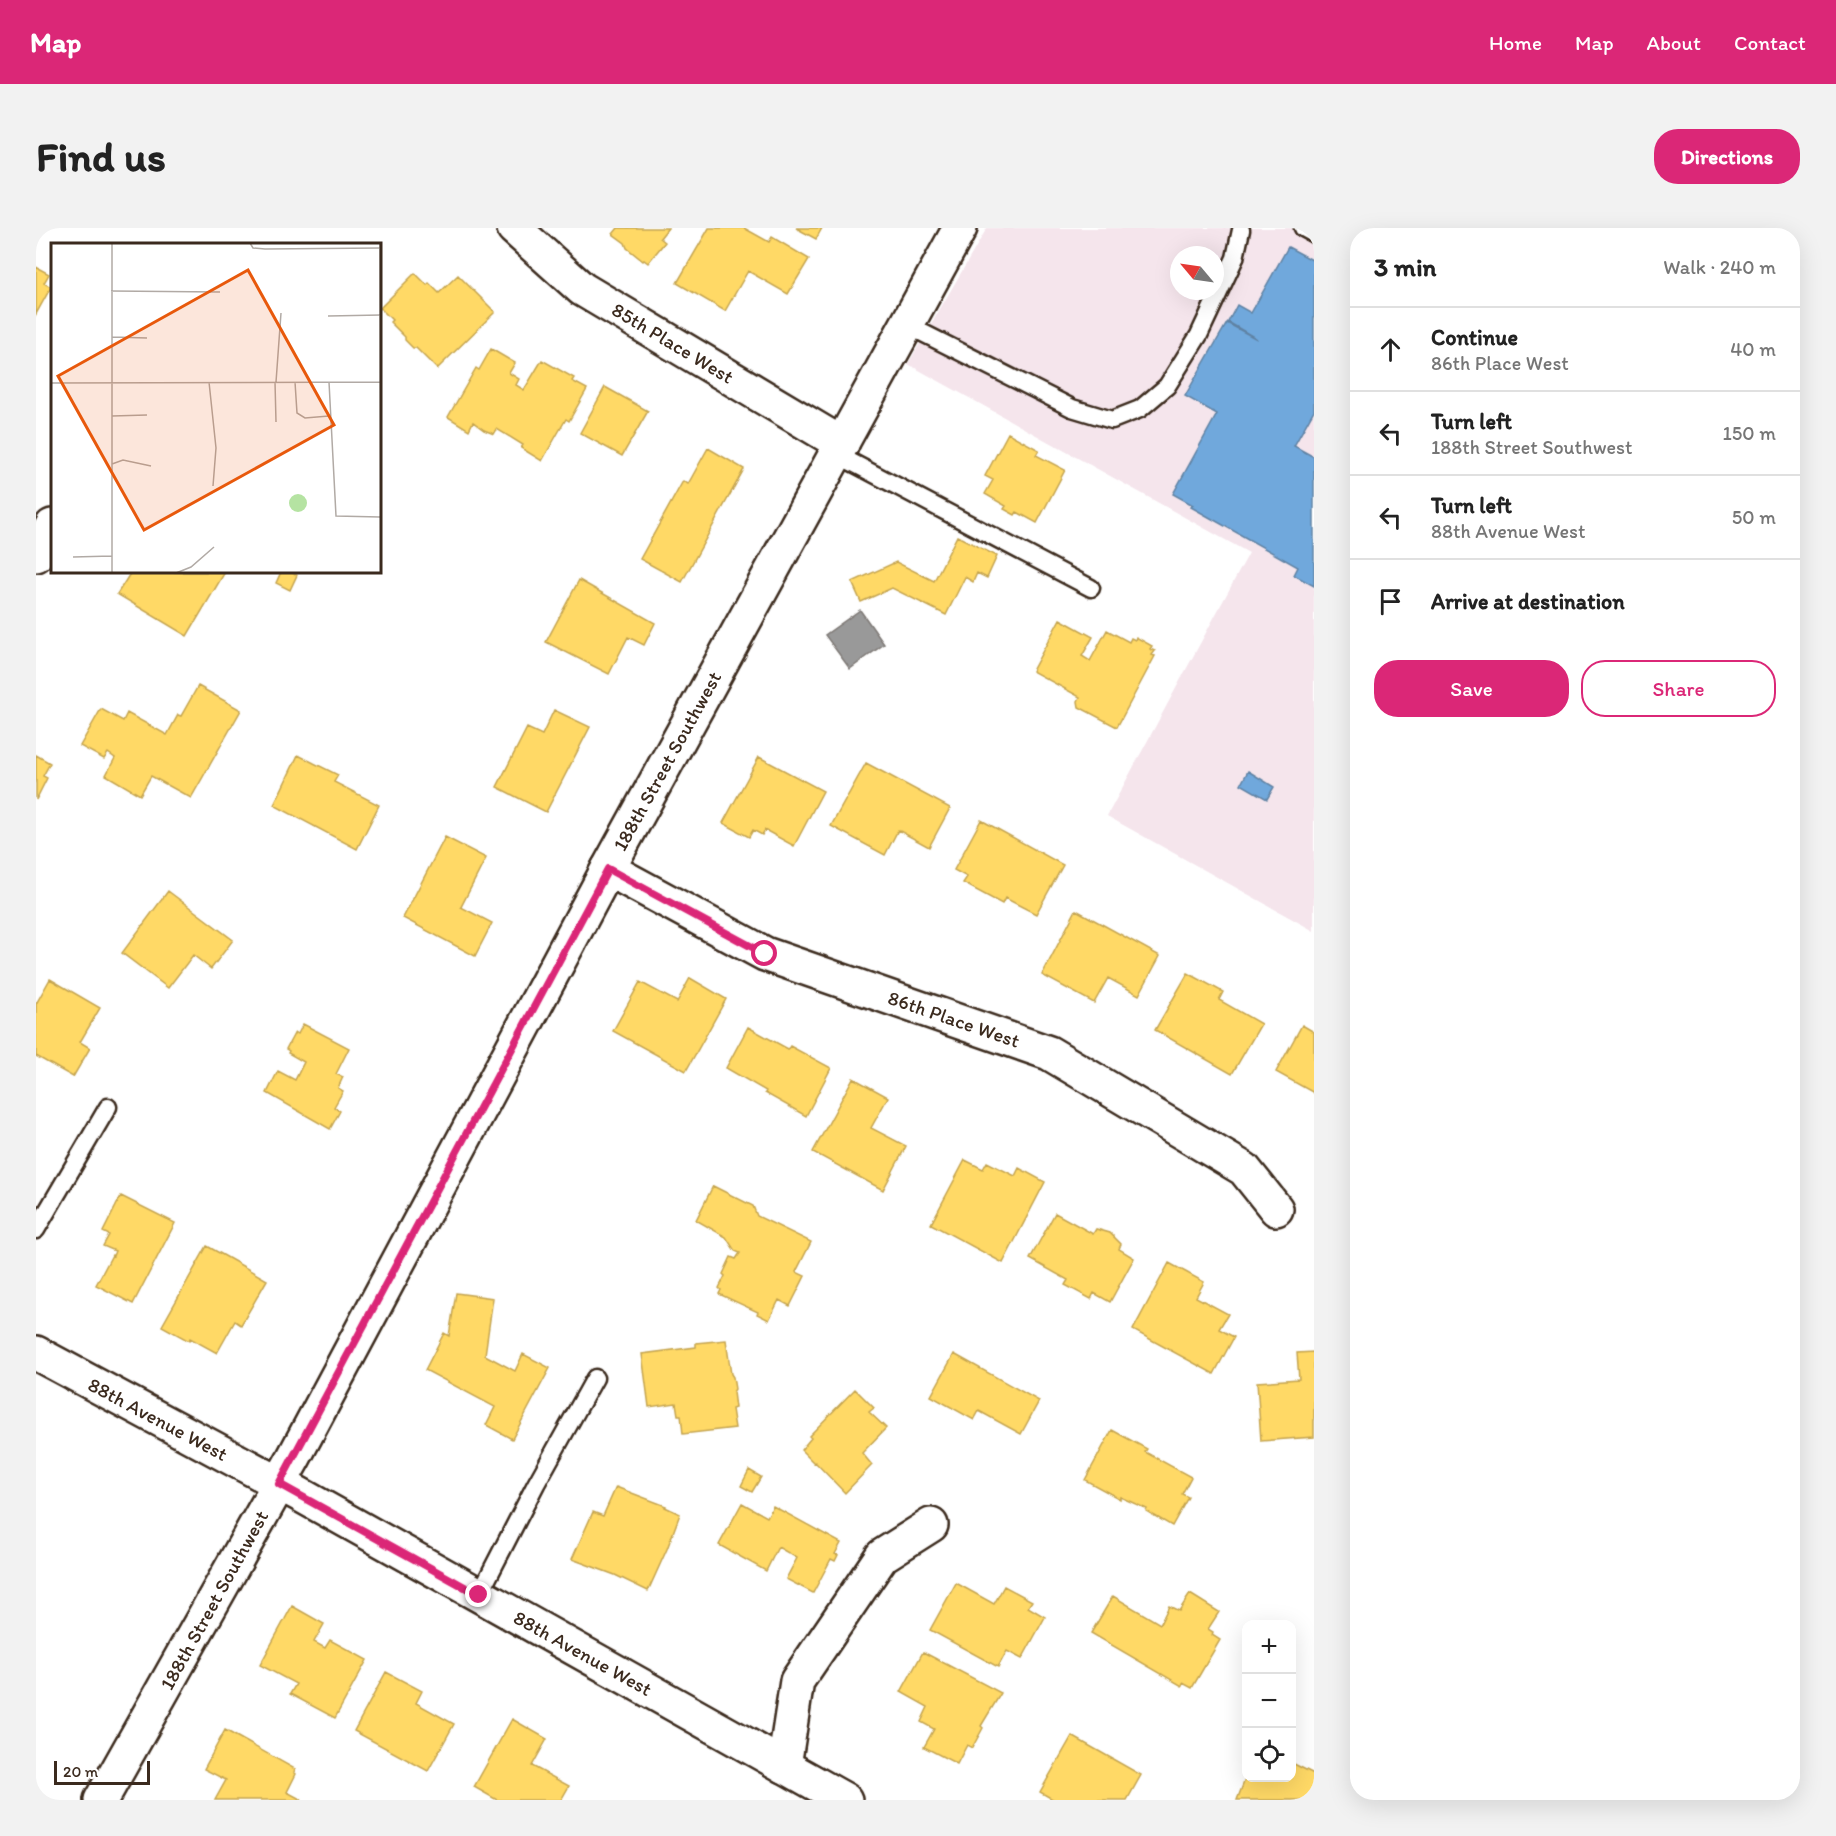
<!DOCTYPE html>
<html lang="en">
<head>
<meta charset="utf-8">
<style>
  body { margin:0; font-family:Itim,sans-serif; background:#f2f2f2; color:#222 }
  .controls { position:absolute; right:18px; bottom:18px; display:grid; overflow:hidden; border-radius:12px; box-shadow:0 6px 24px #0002 }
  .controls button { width:54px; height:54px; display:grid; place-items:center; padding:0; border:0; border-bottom:2px solid #e0e0e0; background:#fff; color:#222; font:30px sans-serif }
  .compass { position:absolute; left:1134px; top:18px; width:54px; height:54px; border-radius:50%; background:#fff; box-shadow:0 6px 24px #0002; rotate:299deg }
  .scale { position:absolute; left:18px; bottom:15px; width:96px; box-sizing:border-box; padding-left:6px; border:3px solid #3b2a1e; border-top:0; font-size:16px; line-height:21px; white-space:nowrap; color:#3b2a1e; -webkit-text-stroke:4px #fff; paint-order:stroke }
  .stop { position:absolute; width:18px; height:18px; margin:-14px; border:4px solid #db2777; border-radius:50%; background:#fff }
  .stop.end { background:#db2777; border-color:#fff; box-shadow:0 2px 6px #0008 }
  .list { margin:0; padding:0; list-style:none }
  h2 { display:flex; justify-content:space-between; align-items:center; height:78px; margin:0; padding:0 24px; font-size:26px }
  h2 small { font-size:20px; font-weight:400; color:#767676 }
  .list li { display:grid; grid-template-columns:39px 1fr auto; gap:18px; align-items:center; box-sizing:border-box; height:84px; padding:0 24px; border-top:2px solid #e0e0e0 }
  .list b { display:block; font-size:22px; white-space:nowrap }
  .list p { margin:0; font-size:20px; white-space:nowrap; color:#767676 }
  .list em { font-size:20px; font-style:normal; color:#767676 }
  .actions { display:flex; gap:12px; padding:18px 24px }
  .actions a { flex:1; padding:14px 0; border:2px solid #db2777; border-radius:24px; text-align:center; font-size:21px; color:#db2777 }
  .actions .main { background:#db2777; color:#fff }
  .icon { flex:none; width:33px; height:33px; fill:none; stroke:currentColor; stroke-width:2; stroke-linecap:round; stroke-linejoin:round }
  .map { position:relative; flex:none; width:1278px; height:1572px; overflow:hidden; border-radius:24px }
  header { display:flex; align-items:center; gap:36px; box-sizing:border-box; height:84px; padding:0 30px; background:#db2777; color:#fff }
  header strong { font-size:28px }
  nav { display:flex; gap:33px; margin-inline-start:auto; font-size:21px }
  .intro { display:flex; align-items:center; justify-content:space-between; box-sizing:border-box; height:144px; padding:0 36px }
  h1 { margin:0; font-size:42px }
  .button { padding:15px 27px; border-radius:24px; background:#db2777; color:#fff; font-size:21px; font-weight:700 }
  main { display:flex; gap:36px; padding:0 36px }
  aside { flex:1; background:#fff; border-radius:24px; box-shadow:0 6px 24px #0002 }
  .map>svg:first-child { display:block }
  .built { fill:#f5e5ec; fill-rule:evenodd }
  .homes { fill:#ffd966; stroke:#c4a450; stroke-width:1.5 }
  .schools { fill:#6fa8dc; stroke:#5f82a3; stroke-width:1.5 }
  .industry { fill:#999; stroke:#7d7874; stroke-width:1.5 }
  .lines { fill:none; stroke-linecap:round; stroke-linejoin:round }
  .service-casing { stroke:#3b2a1e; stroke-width:21 }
  .minor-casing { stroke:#3b2a1e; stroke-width:38 }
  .tertiary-casing { stroke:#3b2a1e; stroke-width:38 }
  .service { stroke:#fff; stroke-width:16 }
  .minor { stroke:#fff; stroke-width:33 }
  .tertiary { stroke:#fff; stroke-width:33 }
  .route { stroke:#db2777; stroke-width:8 }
  .labels { text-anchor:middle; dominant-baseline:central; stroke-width:6; stroke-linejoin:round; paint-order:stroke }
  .street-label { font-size:20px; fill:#3b2a1e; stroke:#fff }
  .inset-road { fill:none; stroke:#b1aaa5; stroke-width:1.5 }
  .view { fill:#e8590c; fill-opacity:0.15; stroke:#e8590c; stroke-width:3 }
  .inset-edge { fill:none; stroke:#3b2a1e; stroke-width:3 }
</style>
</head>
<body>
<header>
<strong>Map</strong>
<nav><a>Home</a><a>Map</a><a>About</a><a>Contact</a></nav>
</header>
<div class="intro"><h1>Find us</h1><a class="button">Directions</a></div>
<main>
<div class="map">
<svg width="1278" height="1572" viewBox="0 0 1278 1572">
  <rect width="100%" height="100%" fill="#fff"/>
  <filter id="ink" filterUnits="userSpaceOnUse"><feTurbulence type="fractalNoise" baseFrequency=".0167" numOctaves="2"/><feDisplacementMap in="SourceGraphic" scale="12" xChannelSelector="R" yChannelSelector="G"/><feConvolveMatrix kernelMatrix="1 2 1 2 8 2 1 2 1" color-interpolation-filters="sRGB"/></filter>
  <g filter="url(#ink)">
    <!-- built -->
    <path class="built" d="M951,0h327v703l-207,-115 142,-263 -341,-189zM1143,27h36v36h-36z"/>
    <!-- homes -->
    <path class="homes" d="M582,0h50l-8,10 5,4 -17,21 -4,-3 -1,1 -16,-13 -2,-5 -12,-9z
      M673,0h35l25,14 3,-5 37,22 -21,35 -40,-23 -23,40 -48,-28z
      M760,0h26l-6,11z
      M0,39l13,7 -5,9 7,4 -15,27z
      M379,45l12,12 2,-2 10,10 19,-18 37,37 -58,57 -21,-21h-3l-8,-8v-3l-15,-15 2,-2 -12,-12z
      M455,121l24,14 -6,10 10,6 -3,6 8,5 18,-30 32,18 -2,3 15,8 -18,32 -3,-2 -24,42 -21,-13 2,-3 -26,-16 -3,5 -10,-4 -11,-8 -4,8 -21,-13 28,-49 3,2z
      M569,159l43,24 -26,45 -42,-23z
      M972,205l31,17 -3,5 29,15 -28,53 -20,-11 -2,3 -11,-6 2,-3 -21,-12 8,-14 -8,-4z
      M672,220l36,21 -62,113 -42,-23 43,-78 5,3z
      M921,308l40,20 -10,22 -10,-5 -4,9 -8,-5 -19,38 -54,-27 -31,14 -9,-20 44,-20 38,19z
      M95,344h94l-38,64 -70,-42z
      M245,344h10l6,3 -7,15 -14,-7z
      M543,352l76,43 -11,22 -16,-8 -19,37 -63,-32z
      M1024,391l33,18 -11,19 8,5 17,-31 22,12 2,-4 4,2 1,-3 16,9 -2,3 5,2 -3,4 3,1 -38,71 -38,-20 -1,-6 2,-4 -48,-26z
      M162,458l43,24 -50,88 -40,-22 -11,19 -34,-20 9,-17 -7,-5 -4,6 -24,-13 21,-37 22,12 4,-8 40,22 11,-20 3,1z
      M518,482l36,17 -44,85 -49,-25 30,-59 15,7z
      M0,527l14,8 -7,13 4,2 -11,22z
      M262,527l40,20 -4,7 45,23 -22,44 -83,-44z
      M723,529l64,34 -29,55 -29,-16 -3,5 -9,-5 -4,7 -26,-14z
      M830,535l84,45 -21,39 -31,-17 -13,25 -54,-29z
      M945,592l82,45 -27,49 -31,-16 -3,6 -39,-21 4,-6 -13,-7z
      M409,609l41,21 -25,49 31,16 -17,33 -72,-38z
      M132,663l65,49 -22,29 -18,-14 -25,33 -46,-35z
      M1040,682l84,46 -21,39 -31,-17 -14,25 -52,-28z
      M1152,745l35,19 -4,8 42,24 -29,50 -77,-44z
      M654,750l36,21 -40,72 -73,-40 27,-49 37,20z
      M14,751l50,29 -20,34 10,6 -17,29 -37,-21v-52z
      M267,796l46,24 -13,26 7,3 -5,11 5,3 -9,16 6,4 -10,18 -63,-36 11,-22 17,9 9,-18 -16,-9 1,-2 -3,-2 9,-17 3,2z
      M1266,797l12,7v61l-38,-21z
      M712,799l40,22 2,-3 41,22 -25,48 -41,-23 1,-2 -40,-23z
      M817,850l35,19 -17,31 35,18 -23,44 -70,-38z
      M929,932l18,9 4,-7 28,14 4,-8 26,14 -42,81 -72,-39z
      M677,958l40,20 4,10 54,26 -15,30 9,4 -15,30 -11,-6 -10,20 -12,-6 1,-2 -39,-18 2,-4 -2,-2 6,-12 -2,-2 8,-17 5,2 4,-6 -5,-2 -9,-14 -30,-17z
      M85,968l54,27 -42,81 -37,-19 16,-30 1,1 2,-5 -12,-5 6,-11 -6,-3z
      M1019,985l38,21 3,-5 14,4 11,11 -2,5 15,9 -24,44 -16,-9 -3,6 -26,-14 3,-5 -38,-21z
      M171,1018l60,34 -26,45 -6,-4 -18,32 -27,-15 -1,3 -27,-15z
      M1133,1035l35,19 -8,15 32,17 -9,15 15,8 -20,37 -81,-44z
      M420,1065l37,5 -8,57 30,16 8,-17 27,14 -38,71 -26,-14 9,-18 -70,-37 19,-37 5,3z
      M690,1112l5,34 2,3 2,12 -2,3 2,16 -3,1 3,19 -52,6 -2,-19h-3l-2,-12 -27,4 -7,-53 54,-7v-4z
      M1278,1124v85l-53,4 -4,-59 42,-3 -2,-26z
      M918,1126l85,47 -18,33 -42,-23 -5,9 -43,-24z
      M819,1161l19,19 -5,4 17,16 -24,25 10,12 -27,28 -30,-31 -1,1 -13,-13 10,-12 -2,-2z
      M1076,1202l35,19 -2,3 46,25 -9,17 6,3 -16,29 -26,-15 1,-2 -27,-12v2l-35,-19z
      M713,1242l12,7 -9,15 -11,-6z
      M580,1259l50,19 -1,1 15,7 -13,35 -19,42 -33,-16 -43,-16 21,-47 10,4z
      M706,1275l25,14 6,-11 68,37 -6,11 3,1 -3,6 -4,-2 -18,34 -27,-14 11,-21 -19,-11 -12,24 -47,-26z
      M920,1355l38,21 10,-18 28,15 -4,6 17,10 -23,42 -15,-8 -9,16 -68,-37z
      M1154,1366l29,18 -11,17 5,3 -1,3 8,5 -28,48 -9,-5 -1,3 -91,-53 22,-37 47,28 9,-18 10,5z
      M256,1378l32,18 -10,18 11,6 5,-8 37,20 -32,58 -45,-24 6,-10 -36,-19z
      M887,1424l78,41 -20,33 2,2 -11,20 -5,-3 -10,19 -33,-17 10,-18 -13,-7 7,-15 -27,-15z
      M350,1444l36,19 -6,12 38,21 -26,47 -74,-40z
      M476,1491l35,20 -15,27 37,20 -8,14h-64l-23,-13z
      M189,1502l70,39 -1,3 2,2 -9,18 15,8h-87l11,-20 -22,-11z
      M1036,1508l69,39 -14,25h-73l-14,-8z
      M1256,1535l22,11v13l-6,13h-71l9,-23 46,1z"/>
    <!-- schools -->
    <path class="schools" d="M1252,19l26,14v149l-20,36 20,11v129l-20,-11 4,-8 -107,-60 2,-2 -20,-11 44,-80 -32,-18 42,-73 30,16 -29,-17 9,-17 14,8z
      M1212,543l26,16 -7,12 -26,-15z"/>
    <!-- industry -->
    <path class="industry" d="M824,382l24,34 -34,25 -25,-34z"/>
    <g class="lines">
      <defs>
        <path id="service" d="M1267,0l11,6
          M871,97l165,83 40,12 28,-11 27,-23 32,-51 36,-77 6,-28
          M800,226l255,134
          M0,1002l72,-123
          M443,1367l57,-111 59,-106"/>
        <path id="minor" d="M478,0l68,61 260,155
          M0,327l16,-29
          M572,641l157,85 284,99 195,116 32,40
          M748,1538l13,-85 85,-125 49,-31"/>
        <path id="tertiary" d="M0,1125l263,141 546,306
          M65,1572l192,-341 315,-590 352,-641"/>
      </defs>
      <!-- service casing -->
      <use href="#service" class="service-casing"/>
      <!-- minor casing -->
      <use href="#minor" class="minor-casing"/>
      <!-- tertiary casing -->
      <use href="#tertiary" class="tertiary-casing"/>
      <!-- service -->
      <use href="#service" class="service"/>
      <!-- minor -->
      <use href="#minor" class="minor"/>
      <!-- tertiary -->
      <use href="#tertiary" class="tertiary"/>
    </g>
  </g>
  <g class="lines" filter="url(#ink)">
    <!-- route -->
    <path class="route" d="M443,1367l-200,-111 329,-615 157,85"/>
  </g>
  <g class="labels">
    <!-- street labels -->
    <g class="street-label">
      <text transform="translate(637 115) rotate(31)">85th Place West</text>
      <text transform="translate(631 533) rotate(-61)">188th Street Southwest</text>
      <text transform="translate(918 791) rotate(19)">86th Place West</text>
      <text transform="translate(122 1191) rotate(28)">88th Avenue West</text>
      <text transform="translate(178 1372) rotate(-61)">188th Street Southwest</text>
      <text transform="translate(547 1425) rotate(29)">88th Avenue West</text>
    </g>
  </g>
  <!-- overview -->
  <g transform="translate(15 15)">
    <rect width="330" height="330" fill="#fff"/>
    <path d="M238 260a9 9 0 1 1 18 0a9 9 0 1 1-18 0Z" fill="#b5e3a2"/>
    <path class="inset-road" d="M61,0v330M199,0l3,5 12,1 116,-1M329,0l1,330M60,48l109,1M277,73l53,-1M61,94l35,1M158,139l7,66 -3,38M224,139l1,40M225,139l5,-69M244,139l2,31 8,5 24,-2M278,139l7,134 44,1M0,140l330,-1M61,173l35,-1M61,221l11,-4 28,6M22,314l39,-1M125,330l15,-6 23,-20M295,330h35"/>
    <path class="view" d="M197,27l86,155 -190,105 -86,-154z"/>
    <rect width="330" height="330" class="inset-edge"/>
  </g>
</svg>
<div class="controls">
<button>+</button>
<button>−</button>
<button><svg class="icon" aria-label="locate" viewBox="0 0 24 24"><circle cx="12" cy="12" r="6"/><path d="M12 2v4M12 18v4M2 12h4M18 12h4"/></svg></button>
</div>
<svg class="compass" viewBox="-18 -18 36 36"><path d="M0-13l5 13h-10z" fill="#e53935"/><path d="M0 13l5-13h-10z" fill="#767676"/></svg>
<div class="scale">20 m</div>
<div class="stop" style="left:729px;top:726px"></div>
<div class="stop end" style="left:443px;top:1367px"></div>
</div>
<aside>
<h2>3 min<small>Walk · 240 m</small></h2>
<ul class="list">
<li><svg class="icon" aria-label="ahead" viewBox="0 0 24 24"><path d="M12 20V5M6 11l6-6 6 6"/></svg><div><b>Continue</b><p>86th Place West</p></div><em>40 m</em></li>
<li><svg class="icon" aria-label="left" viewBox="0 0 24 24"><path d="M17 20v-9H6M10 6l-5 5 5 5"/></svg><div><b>Turn left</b><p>188th Street Southwest</p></div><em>150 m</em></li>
<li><svg class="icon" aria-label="left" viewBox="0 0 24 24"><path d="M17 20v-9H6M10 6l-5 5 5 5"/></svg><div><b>Turn left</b><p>88th Avenue West</p></div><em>50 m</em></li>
<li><svg class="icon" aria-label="arrive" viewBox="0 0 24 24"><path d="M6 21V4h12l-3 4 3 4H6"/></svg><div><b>Arrive at destination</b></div></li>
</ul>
<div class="actions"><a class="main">Save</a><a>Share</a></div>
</aside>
</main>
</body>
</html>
